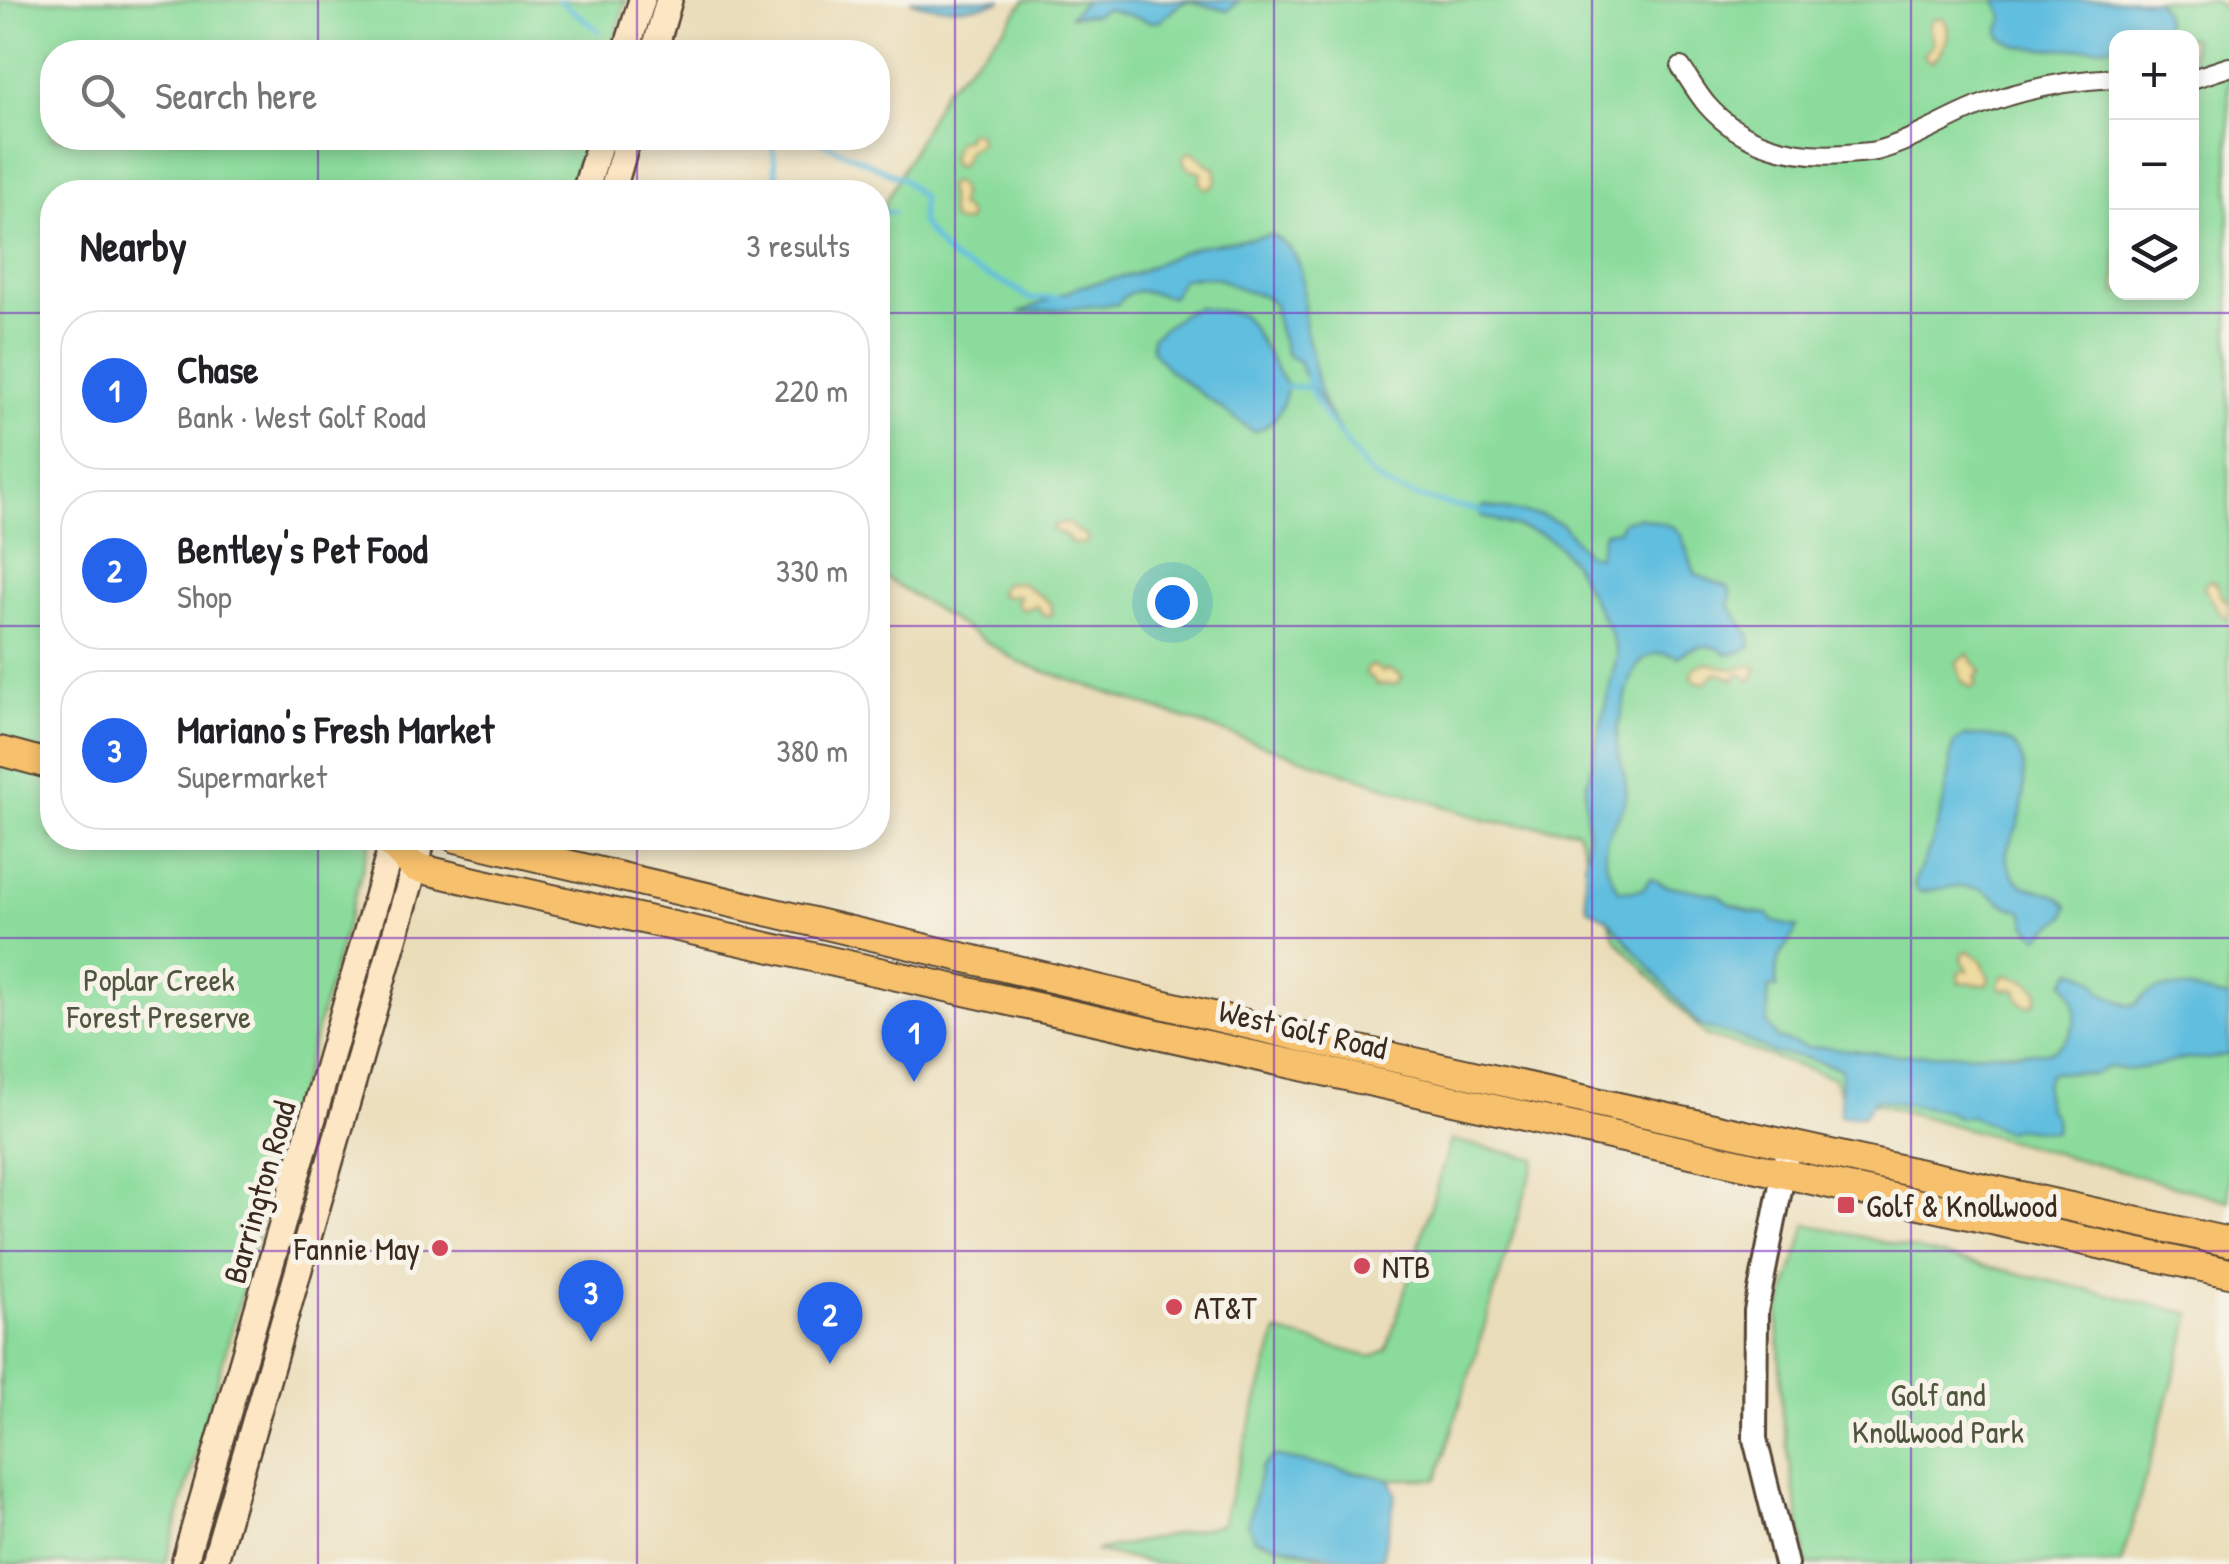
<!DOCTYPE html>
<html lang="en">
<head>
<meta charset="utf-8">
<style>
  body { margin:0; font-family:"Patrick Hand",sans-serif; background:#f2f2f2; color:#202124 }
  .controls { position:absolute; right:30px; top:30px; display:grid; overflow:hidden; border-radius:20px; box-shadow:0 5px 15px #0003 }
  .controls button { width:90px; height:90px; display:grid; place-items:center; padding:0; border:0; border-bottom:2px solid #e0e0e0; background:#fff; color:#202124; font:50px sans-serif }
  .you { position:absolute; left:1172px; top:602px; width:35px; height:35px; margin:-25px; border:8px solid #fff; border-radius:50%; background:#1a73e8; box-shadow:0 0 0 15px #1a73e833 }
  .badge { display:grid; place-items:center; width:65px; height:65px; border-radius:50%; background:#2563eb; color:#fff; font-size:32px; font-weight:700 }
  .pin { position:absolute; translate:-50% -82px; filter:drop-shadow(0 2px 5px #0008) }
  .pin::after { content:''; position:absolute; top:52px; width:35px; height:30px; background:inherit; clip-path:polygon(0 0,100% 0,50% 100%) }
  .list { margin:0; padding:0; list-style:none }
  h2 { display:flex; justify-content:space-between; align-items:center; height:130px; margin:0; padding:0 40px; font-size:42px }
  h2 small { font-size:32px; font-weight:400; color:#757577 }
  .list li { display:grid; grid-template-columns:65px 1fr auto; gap:30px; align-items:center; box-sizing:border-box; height:160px; margin:0 20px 20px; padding:0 20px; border:2px solid #e0e0e0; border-radius:40px }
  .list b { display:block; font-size:38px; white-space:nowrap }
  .list p { margin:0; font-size:32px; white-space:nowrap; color:#757577 }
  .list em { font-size:32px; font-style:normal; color:#757577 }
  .icon { flex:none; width:55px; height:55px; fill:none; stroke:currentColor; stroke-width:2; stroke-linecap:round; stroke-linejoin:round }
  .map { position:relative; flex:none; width:2229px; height:1564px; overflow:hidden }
  .search { position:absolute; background:#fff; box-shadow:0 5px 15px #0003; left:40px; top:40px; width:850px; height:110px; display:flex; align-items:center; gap:25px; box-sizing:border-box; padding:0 35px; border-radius:40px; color:#757577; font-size:38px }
  .panel { position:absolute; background:#fff; box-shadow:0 5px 15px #0003; left:40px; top:180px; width:850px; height:670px; border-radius:40px }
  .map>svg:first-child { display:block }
  .green { fill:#8bdc9c; stroke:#63835d; stroke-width:2.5; fill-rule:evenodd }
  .sand { fill:#eeda9e; stroke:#94825e; stroke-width:2.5 }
  .water { fill:#61bedf; stroke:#4e747e; stroke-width:2.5 }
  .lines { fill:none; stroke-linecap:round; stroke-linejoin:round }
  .stream { stroke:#61bedf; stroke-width:5 }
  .minor-casing { stroke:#554535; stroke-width:22 }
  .tertiary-casing { stroke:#554535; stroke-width:28 }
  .secondary-casing { stroke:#554535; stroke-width:30 }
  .primary-casing { stroke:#554535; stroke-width:32 }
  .minor { stroke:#fff; stroke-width:18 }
  .tertiary { stroke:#fff; stroke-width:22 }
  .secondary { stroke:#fce6c4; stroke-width:25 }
  .primary { stroke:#f7c06c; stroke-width:28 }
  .grid { fill:none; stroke:#7b2cbf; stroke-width:2.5; stroke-opacity:0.55 }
  .poi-dot { fill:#d1495b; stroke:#f7f3e8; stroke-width:4 }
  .labels { text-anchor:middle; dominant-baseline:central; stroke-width:10; stroke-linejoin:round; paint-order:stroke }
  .park-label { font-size:32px; fill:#4f563e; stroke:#f7f3e8 }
  .street-label { font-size:32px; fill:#3b2a1e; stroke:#f7f3e8 }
  .poi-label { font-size:32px; fill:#3b2a1e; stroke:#f7f3e8; text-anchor:start }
</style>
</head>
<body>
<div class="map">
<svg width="2229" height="1564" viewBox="0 0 2229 1564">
  <rect width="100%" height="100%" fill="#f7f3e8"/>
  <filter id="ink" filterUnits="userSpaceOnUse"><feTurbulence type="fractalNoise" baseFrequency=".01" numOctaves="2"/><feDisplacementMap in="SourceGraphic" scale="20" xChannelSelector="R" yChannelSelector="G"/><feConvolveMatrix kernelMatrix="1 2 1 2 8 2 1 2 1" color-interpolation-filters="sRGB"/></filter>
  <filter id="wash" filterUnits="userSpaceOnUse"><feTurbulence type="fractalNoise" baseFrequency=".0048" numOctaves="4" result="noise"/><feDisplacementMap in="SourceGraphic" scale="40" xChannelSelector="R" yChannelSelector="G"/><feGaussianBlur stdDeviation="2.25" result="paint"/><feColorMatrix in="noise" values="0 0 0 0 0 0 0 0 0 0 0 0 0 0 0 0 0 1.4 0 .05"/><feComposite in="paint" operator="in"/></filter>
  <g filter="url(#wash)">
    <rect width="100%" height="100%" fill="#eaddb9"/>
    <!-- green -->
    <path class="green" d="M0,0h626l-15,52h-559v86h534l-16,54h-518v646h319l-206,726h-165z
      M1025,0h1187l17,13v1188l-389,-107 -6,-16 -129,-43 -90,-97 -38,-108 -89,-9 -468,-158 -142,-90v-356l66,-127 59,-60zM2116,38h76v254h-76z
      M1451,1140l85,19 -99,320h-47l-117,-23 -19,82 91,26h-188l-62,-13 127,-27 55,-192 94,25 16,-8z
      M1807,1224l385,90 -71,250h-314l-25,-148 -4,-100z"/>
    <!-- sand -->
    <path class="sand" d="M1935,18h8c11,14 1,35 -12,44l-5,-3 -2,-5 10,-11c-4,-9 -8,-19 1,-25z
      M972,131l6,3 1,9 -11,7 -7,15 -7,2 -4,-9 7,-17 8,-2 2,-5z
      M1191,152l7,3 10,10 7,3 2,13 -6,7h-6l-5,-6 1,-9 -13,-5 -5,-7 3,-8z
      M952,182c14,4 8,15 7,25l7,4 3,6 -2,5c-20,4 -17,-9 -18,-22 0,-5 -2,-9 -2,-14z
      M1066,523l4,1 6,7 11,4v7l-3,2 -13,-1 -6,-8 -13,-5 1,-4z
      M2210,580l7,4 5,13 7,6v13l-6,1 -19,-29 1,-4z
      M1020,582l29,20 3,9 -1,4 -6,1 -9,-10 -14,4 -6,-7 3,-6 -4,-3 -6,3 -10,-2 1,-6 4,-6z
      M1968,654l13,17 -6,7 1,8 -6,2 -8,-7 -6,-19z
      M1707,663l25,6 20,-5 5,3 -5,13 -2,1 -9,-8 -4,1 -2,6 -19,-8 -10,11 -10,-1 -4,-5c0,-10 5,-12 15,-14z
      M1370,666h5l8,6 4,-3 13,5 2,4 -5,6 -21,1 -3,-6 -7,-5v-5z
      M1966,952h5l11,9 7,18 -2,6 -29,-2 2,-12 8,-1 -6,-10 1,-6z
      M2008,975l21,7 9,8 -1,9 -4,6c-12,1 -15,-4 -17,-15l-15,-1 -2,-3 3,-9z"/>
    <!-- water -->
    <path class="water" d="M910,0h92c-22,9 -70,11 -92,0z
      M1085,0h155l-12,11 -38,-10 -10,3 -20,17 -8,1 -46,-13 -12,6 -24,1z
      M1996,0h160c10,12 11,23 6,37l-46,1v7c-21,4 -80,6 -100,0 -5,-2 -10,-5 -15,-8l-2,-5 5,-13z
      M1271,235c41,21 30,54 34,91 1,7 4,15 6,23 2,13 4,26 8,39 6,21 18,39 29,57l-44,-70 -5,-13 -12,-7 -9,-26 -4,-25 -9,-8 -20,-5 -28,-13 -19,-1 -16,2 -10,18c-20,-4 -43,-13 -54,7l-99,9 60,-26 55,-13 45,-21 21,-7z
      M1198,307l43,7 9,10 37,63c-3,21 -13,38 -33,45l-84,-61 -18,-21v-13l32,-24z
      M1485,506l58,10 19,8 24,30 12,2 6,-24 14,-2 5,-9 16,-4 35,10 7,8 15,40 32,12 3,7 -2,11 20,29 2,13 -13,6 -12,1c-14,-13 -34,-8 -48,3 -38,-15 -46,16 -54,47 -3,12 -8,26 -7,38 1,19 11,35 9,55 -1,11 -7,18 -13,28 -14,23 -8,44 6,65l13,1 11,-2 7,-11 15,7 53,10 13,9 19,8 18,2 6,8 24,5c-15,26 -25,28 -21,61l-8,-1 -2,37 11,15 31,9 13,-1 75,8 150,-3c30,-10 37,-45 17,-70l9,-12c13,3 24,9 28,22l27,13h8c22,-32 64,-11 93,-7v56l-20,5 -23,-1 -25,7 -33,5 -20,-3 -15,8 -21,-3 -21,1c-8,10 -6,23 -4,36 9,7 10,12 8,23l-36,-4 -14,3 -35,-15 -12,2 -11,-7 -71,-12 -13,17h-23l1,-47 -39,-12 -29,-4 -32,-15 -41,-12 -92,-107 -21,-11c-4,-25 -1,-48 0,-73 1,-24 -6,-40 3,-64l27,-116 -6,-22 -39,-71 -15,-17 -13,-10 -63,-19 1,-8z
      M1964,736c42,0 62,2 60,50 -1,12 -1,27 -6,39 -6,15 -17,28 -8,44 12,24 27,17 46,27 5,2 8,6 12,10l-3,10 -27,21 -11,-12 -4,-14 -16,-5 -25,-17 -25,-3 -37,6 -5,-5v-7l17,-37 12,-42 6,-31v-15l4,-12z
      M1273,1456l117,23 6,15 -14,64c-29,6 -96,-11 -128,-20l-6,-14 13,-56z"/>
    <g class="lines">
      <!-- stream -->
      <path class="stream" d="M559,0l40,31
        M772,138l4,37 15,12 12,5
        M813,138l90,41 19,19 -1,25c9,11 19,27 31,36 24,16 56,20 77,40l31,-2
        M878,210l15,3
        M1307,376c4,22 17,39 30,55 12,14 22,32 35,44 23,22 82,30 113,37
        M1287,387h22"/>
    </g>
  </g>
  <g filter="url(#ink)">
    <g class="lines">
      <defs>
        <path id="minor" d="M1681,67c8,12 16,26 26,38 35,40 86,53 138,49 10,-1 21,-1 31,-3 37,-10 70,-32 106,-46 42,-16 89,-25 134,-27
          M2192,79l37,-12"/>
        <path id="tertiary" d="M1786,1564l-31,-125 1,-128 30,-151"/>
        <path id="secondary" d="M626,52l16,-52
          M654,52l15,-52
          M585,192l16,-54
          M612,192l16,-54
          M184,1564l210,-726
          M214,1564l209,-726"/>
        <path id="primary" d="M0,751l52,14
          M456,838l850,200 923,204
          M392,845l22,22 62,15 1753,391"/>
      </defs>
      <!-- minor casing -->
      <use href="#minor" class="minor-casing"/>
      <!-- tertiary casing -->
      <use href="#tertiary" class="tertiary-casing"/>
      <!-- secondary casing -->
      <use href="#secondary" class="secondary-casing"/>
      <!-- primary casing -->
      <use href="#primary" class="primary-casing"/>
      <!-- minor -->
      <use href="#minor" class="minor"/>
      <!-- tertiary -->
      <use href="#tertiary" class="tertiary"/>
      <!-- secondary -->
      <use href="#secondary" class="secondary"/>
      <!-- primary -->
      <use href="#primary" class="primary"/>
    </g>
  </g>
  <!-- grid -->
  <path class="grid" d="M318,0v52M637,0v52M955,0v1564M1274,0v1564M1592,0v1564M1911,0v1564M318,138v54M637,138v54M0,313h52M878,313h1351M0,626h52M878,626h1351M318,838v726M637,838v726M0,938h2229M0,1251h2229"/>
  <!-- markers -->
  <g class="poi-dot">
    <rect x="1836" y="1195" width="20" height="20" rx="5"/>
    <circle cx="440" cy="1248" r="10"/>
    <circle cx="1362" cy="1266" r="10"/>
    <circle cx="1174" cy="1307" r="10"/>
  </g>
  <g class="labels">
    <!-- park labels -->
    <g class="park-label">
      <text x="159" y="979">Poplar Creek<tspan x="159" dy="37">Forest Preserve</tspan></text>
      <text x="1938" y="1394">Golf and<tspan x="1938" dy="37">Knollwood Park</tspan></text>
    </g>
    <!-- street labels -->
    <g class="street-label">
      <text transform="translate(1303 1029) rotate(13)">West Golf Road</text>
      <text transform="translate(259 1192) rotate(-74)">Barrington Road</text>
    </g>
    <!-- poi labels -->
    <g class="poi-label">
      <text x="1866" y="1205">Golf &amp; Knollwood</text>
      <text x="420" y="1248" text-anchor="end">Fannie May</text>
      <text x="1382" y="1266">NTB</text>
      <text x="1194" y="1307">AT&amp;T</text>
    </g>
  </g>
</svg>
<div class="controls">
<button>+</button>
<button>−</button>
<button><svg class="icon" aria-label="layers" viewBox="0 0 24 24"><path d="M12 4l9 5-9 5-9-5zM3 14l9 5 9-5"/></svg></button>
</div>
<div class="you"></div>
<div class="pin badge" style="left:914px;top:1082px">1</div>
<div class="pin badge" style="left:830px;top:1364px">2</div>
<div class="pin badge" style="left:591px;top:1342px">3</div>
<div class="search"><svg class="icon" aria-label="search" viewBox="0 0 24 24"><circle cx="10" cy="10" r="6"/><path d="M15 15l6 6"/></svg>Search here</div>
<section class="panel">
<h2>Nearby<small>3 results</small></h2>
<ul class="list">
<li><span class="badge">1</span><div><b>Chase</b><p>Bank · West Golf Road</p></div><em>220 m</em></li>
<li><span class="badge">2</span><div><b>Bentley's Pet Food</b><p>Shop</p></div><em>330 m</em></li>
<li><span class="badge">3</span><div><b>Mariano's Fresh Market</b><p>Supermarket</p></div><em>380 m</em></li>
</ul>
</section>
</div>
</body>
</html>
